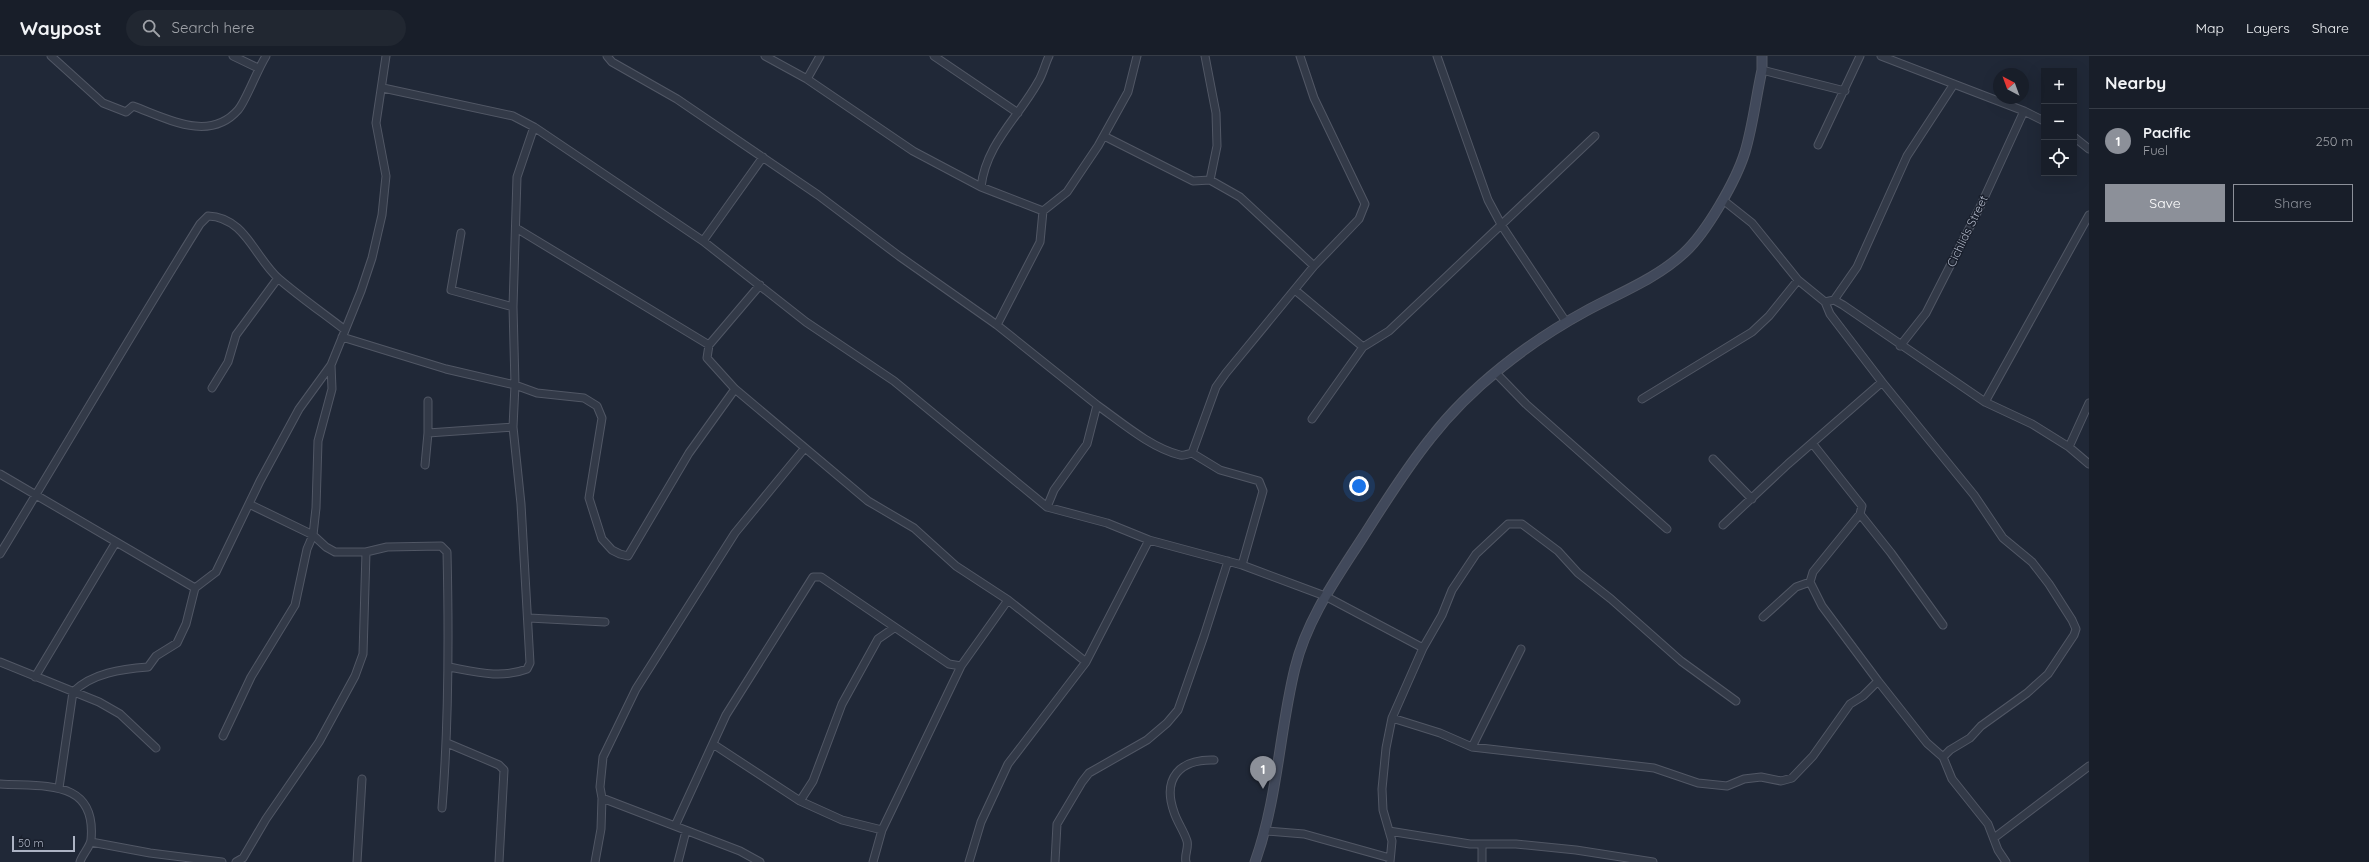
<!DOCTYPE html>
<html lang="en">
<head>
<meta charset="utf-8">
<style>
  body { margin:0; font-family:Quicksand,sans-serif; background:#212731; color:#f1f3f6 }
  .controls { position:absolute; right:12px; top:12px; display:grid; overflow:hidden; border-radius:0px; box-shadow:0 4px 16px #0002 }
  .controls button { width:36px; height:36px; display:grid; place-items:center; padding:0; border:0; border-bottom:1px solid #363c46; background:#181e29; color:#f1f3f6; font:20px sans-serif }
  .compass { position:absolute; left:1993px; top:12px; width:36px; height:36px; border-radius:50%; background:#181e29; box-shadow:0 4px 16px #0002; rotate:319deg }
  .scale { position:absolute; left:12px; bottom:10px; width:63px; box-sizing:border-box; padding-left:4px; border:2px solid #adb4c4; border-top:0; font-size:11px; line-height:14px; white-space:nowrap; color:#adb4c4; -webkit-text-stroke:3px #191f2c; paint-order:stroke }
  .you { position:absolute; left:1359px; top:430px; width:14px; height:14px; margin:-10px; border:3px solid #fff; border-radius:50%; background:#1a73e8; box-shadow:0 0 0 6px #1a73e833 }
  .badge { display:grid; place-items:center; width:26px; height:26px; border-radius:50%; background:#8c9099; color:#fff; font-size:13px; font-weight:700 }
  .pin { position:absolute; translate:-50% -33px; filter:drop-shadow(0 1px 2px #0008) }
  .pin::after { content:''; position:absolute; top:21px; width:14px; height:12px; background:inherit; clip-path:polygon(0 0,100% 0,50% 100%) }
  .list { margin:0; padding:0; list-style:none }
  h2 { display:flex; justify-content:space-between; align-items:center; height:52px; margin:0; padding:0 16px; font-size:17px }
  h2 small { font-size:13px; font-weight:400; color:#9fa2a8 }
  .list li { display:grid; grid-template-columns:26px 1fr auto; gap:12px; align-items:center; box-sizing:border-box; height:64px; padding:0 16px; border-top:1px solid #363c46 }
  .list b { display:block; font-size:15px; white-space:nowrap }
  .list p { margin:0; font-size:13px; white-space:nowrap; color:#9fa2a8 }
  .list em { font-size:13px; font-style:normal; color:#9fa2a8 }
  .actions { display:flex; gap:8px; padding:12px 16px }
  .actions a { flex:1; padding:9px 0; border:1px solid #8c9099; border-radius:0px; text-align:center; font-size:14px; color:#8c9099 }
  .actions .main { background:#8c9099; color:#fff }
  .icon { flex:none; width:22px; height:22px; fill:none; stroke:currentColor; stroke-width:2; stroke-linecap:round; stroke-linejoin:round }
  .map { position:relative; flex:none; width:2089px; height:806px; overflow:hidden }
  header { display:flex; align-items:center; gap:24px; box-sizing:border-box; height:56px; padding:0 20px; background:#181e29; border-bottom:1px solid #363c46 }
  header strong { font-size:19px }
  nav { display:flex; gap:22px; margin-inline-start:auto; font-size:14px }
  .search { width:280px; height:36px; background:#212731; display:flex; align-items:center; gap:10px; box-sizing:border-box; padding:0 14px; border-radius:22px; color:#9fa2a8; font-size:15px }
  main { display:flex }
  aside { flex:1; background:#181e29 }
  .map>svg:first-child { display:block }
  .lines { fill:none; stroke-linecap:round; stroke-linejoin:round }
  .minor-casing { stroke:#515765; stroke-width:9 }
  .secondary-casing { stroke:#515765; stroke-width:11 }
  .minor { stroke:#333a48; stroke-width:7 }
  .secondary { stroke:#41495b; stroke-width:9 }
  .labels { text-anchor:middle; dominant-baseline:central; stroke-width:3; stroke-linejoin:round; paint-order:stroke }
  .street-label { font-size:12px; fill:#adb4c4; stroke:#191f2c }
</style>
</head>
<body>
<header>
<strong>Waypost</strong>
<div class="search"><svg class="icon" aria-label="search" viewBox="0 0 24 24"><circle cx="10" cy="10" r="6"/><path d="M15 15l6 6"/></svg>Search here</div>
<nav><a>Map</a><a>Layers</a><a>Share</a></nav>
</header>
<main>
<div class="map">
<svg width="2089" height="806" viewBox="0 0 2089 806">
  <rect width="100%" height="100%" fill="#202837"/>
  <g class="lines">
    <defs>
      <path id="minor" d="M51,0l52,47 23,9 7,-6c33,12 76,37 105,4 8,-9 19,-40 28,-54
        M233,0l25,12
        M607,0l5,6 65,37 141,96 81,61 98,69 100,80 -10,39 -33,46 -7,17
        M765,0l42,23 106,72 68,36 62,24
        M934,0l84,57
        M1205,0l11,57 1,33 -7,34
        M1437,0l51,144 14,26 64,96
        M1881,0l143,55 20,10
        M1762,14l83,21
        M807,23l13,-23
        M383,32l130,28 21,11 169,114 103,81 88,59 153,126 60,16 42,17 93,25 83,31 98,52
        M1104,80l89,45 17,-1 30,17 74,69
        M2074,81l15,12
        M1818,89l42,-89
        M981,131c5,-43 37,-69 57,-105 5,-8 7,-18 11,-26
        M1723,144l29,23 46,57 27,22 5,12 52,68 92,113 29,43 29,24 17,22 23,36 4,9 -2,6 -26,39 -21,19 -46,33 -11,12 -20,12 -7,7
        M516,172l193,117 51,-60
        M461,177l-10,57 62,17
        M703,185l60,-84
        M1295,234l68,57
        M1834,244l23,-33 50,-111 47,-72
        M1825,246l9,-2 9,5 142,97 47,22 37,23 20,17
        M997,269l43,-83 3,-31 24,-19 31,-46 30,-54 9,-36
        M342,281l104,32 69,16 22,8 47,5 13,8 5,12 -13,80 13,41 10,11 8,4 8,2 61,-103 46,-64
        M709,289l-2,13 28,31 133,112 46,27 42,38 52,34 78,62
        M1900,290l26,-33 54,-106 44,-96
        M1496,317l30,31 141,125
        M212,332l16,-26 8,-27 42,-57
        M1642,343l110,-67 17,-16 29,-36
        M1985,346l104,-187
        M1097,349c24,17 54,43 83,50 3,1 8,-1 12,-2l28,17 39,11 4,10 -21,74
        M1312,363l51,-72 26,-16 206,-195
        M428,377l85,-6
        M1812,387l50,63 -2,8 -47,58 -3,10 12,24 56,75 49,62 16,14 9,22 36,45 10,26 8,12
        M2069,391l20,-44
        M1192,397l24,-66 10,-14 88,-107 45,-47 6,-15 -51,-106 -14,-42
        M1713,403l39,40
        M425,409l3,-32v-32
        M0,418l195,114
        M249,448l64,31 13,12 9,5h31l21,-5 54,-1 6,6c2,86 2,171 -5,256
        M1860,458l31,39 52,72
        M1723,469l65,-61 94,-82
        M0,498c67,-110 132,-221 200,-330l8,-8c37,1 47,42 71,63 21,18 44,34 66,51
        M1763,561l33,-30 14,-5
        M529,562l76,4
        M0,606l99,40 21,12 36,34
        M449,611c27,5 52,12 78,2l3,-6 -9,-159 -8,-77 2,-42 -2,-78 4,-130 17,-50
        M35,621l81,-135
        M1392,662l48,15 32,14 182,21 44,15 29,3 17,-7 17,-2 20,4 11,-3 21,-22 37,-52 13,-8 15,-15
        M223,680l28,-59 44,-72 12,-56 6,-14 3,-27 2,-67 14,-52 -1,-24
        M447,687l52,22 5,5 -5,92
        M713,688l87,57 42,19 40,10
        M1472,691l49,-98
        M0,728c43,3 97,-6 91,56 -1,7 -9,15 -11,22
        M59,732l14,-96c19,-19 49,-23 75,-25l8,-11 21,-13 9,-19 9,-36 21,-16 44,-91 39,-72 32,-44 30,-74 11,-33 10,-43 4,-39 -10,-53 10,-67
        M602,742l138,53 20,11
        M800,745l13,-20 29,-77 36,-65 16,-11
        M675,770l51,-111 87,-138h8l128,87 12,2
        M1266,775l38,3 86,24
        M1389,775l81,13h46l60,6 77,12
        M1994,782l95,-72
        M91,786l59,11 72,9
        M236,806l7,-4 23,-39 53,-77 36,-66 8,-22 3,-102
        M357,806l5,-83
        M595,806l6,-33 1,-31 -2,-11 3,-30 33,-68 99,-156 69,-84
        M678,806l8,-31
        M873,806l9,-32 79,-164 47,-66
        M969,806l12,-40 27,-58 78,-102 63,-122
        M1055,806l2,-38 25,-42 7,-9 58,-33 20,-17 11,-13 26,-74 24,-75
        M1186,806c-2,-7 3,-14 1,-21 -3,-10 -10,-19 -13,-29 -12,-34 6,-53 40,-52
        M1390,806l2,-21 -9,-31 -1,-21 4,-41 6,-30 31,-70 19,-33 10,-25 24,-36 32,-30h14l36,27 20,22 33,26 70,62 55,40
        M1482,806v-18"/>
      <path id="secondary" d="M1255,806c23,-64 24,-129 40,-194 12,-49 41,-89 68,-131 21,-33 42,-67 67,-98 40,-52 99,-97 156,-128 33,-18 70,-32 98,-58 22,-20 52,-72 61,-101 8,-27 11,-55 17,-82v-14"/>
    </defs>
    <!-- minor casing -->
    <use href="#minor" class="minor-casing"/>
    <!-- secondary casing -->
    <use href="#secondary" class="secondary-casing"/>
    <!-- minor -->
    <use href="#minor" class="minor"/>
    <!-- secondary -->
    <use href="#secondary" class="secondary"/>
  </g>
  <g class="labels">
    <!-- street labels -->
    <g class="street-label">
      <text transform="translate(1967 175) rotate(-64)">Cichlids Street</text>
    </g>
  </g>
</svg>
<div class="controls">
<button>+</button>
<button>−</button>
<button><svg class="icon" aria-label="locate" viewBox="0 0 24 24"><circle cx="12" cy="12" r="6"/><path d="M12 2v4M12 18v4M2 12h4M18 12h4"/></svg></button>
</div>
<svg class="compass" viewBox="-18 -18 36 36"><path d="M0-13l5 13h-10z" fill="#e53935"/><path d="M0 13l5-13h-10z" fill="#9fa2a8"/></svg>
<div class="scale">50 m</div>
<div class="you"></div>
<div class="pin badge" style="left:1263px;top:733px">1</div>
</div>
<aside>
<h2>Nearby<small></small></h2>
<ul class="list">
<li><span class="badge">1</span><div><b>Pacific</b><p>Fuel</p></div><em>250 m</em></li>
</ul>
<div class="actions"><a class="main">Save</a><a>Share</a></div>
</aside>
</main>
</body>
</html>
